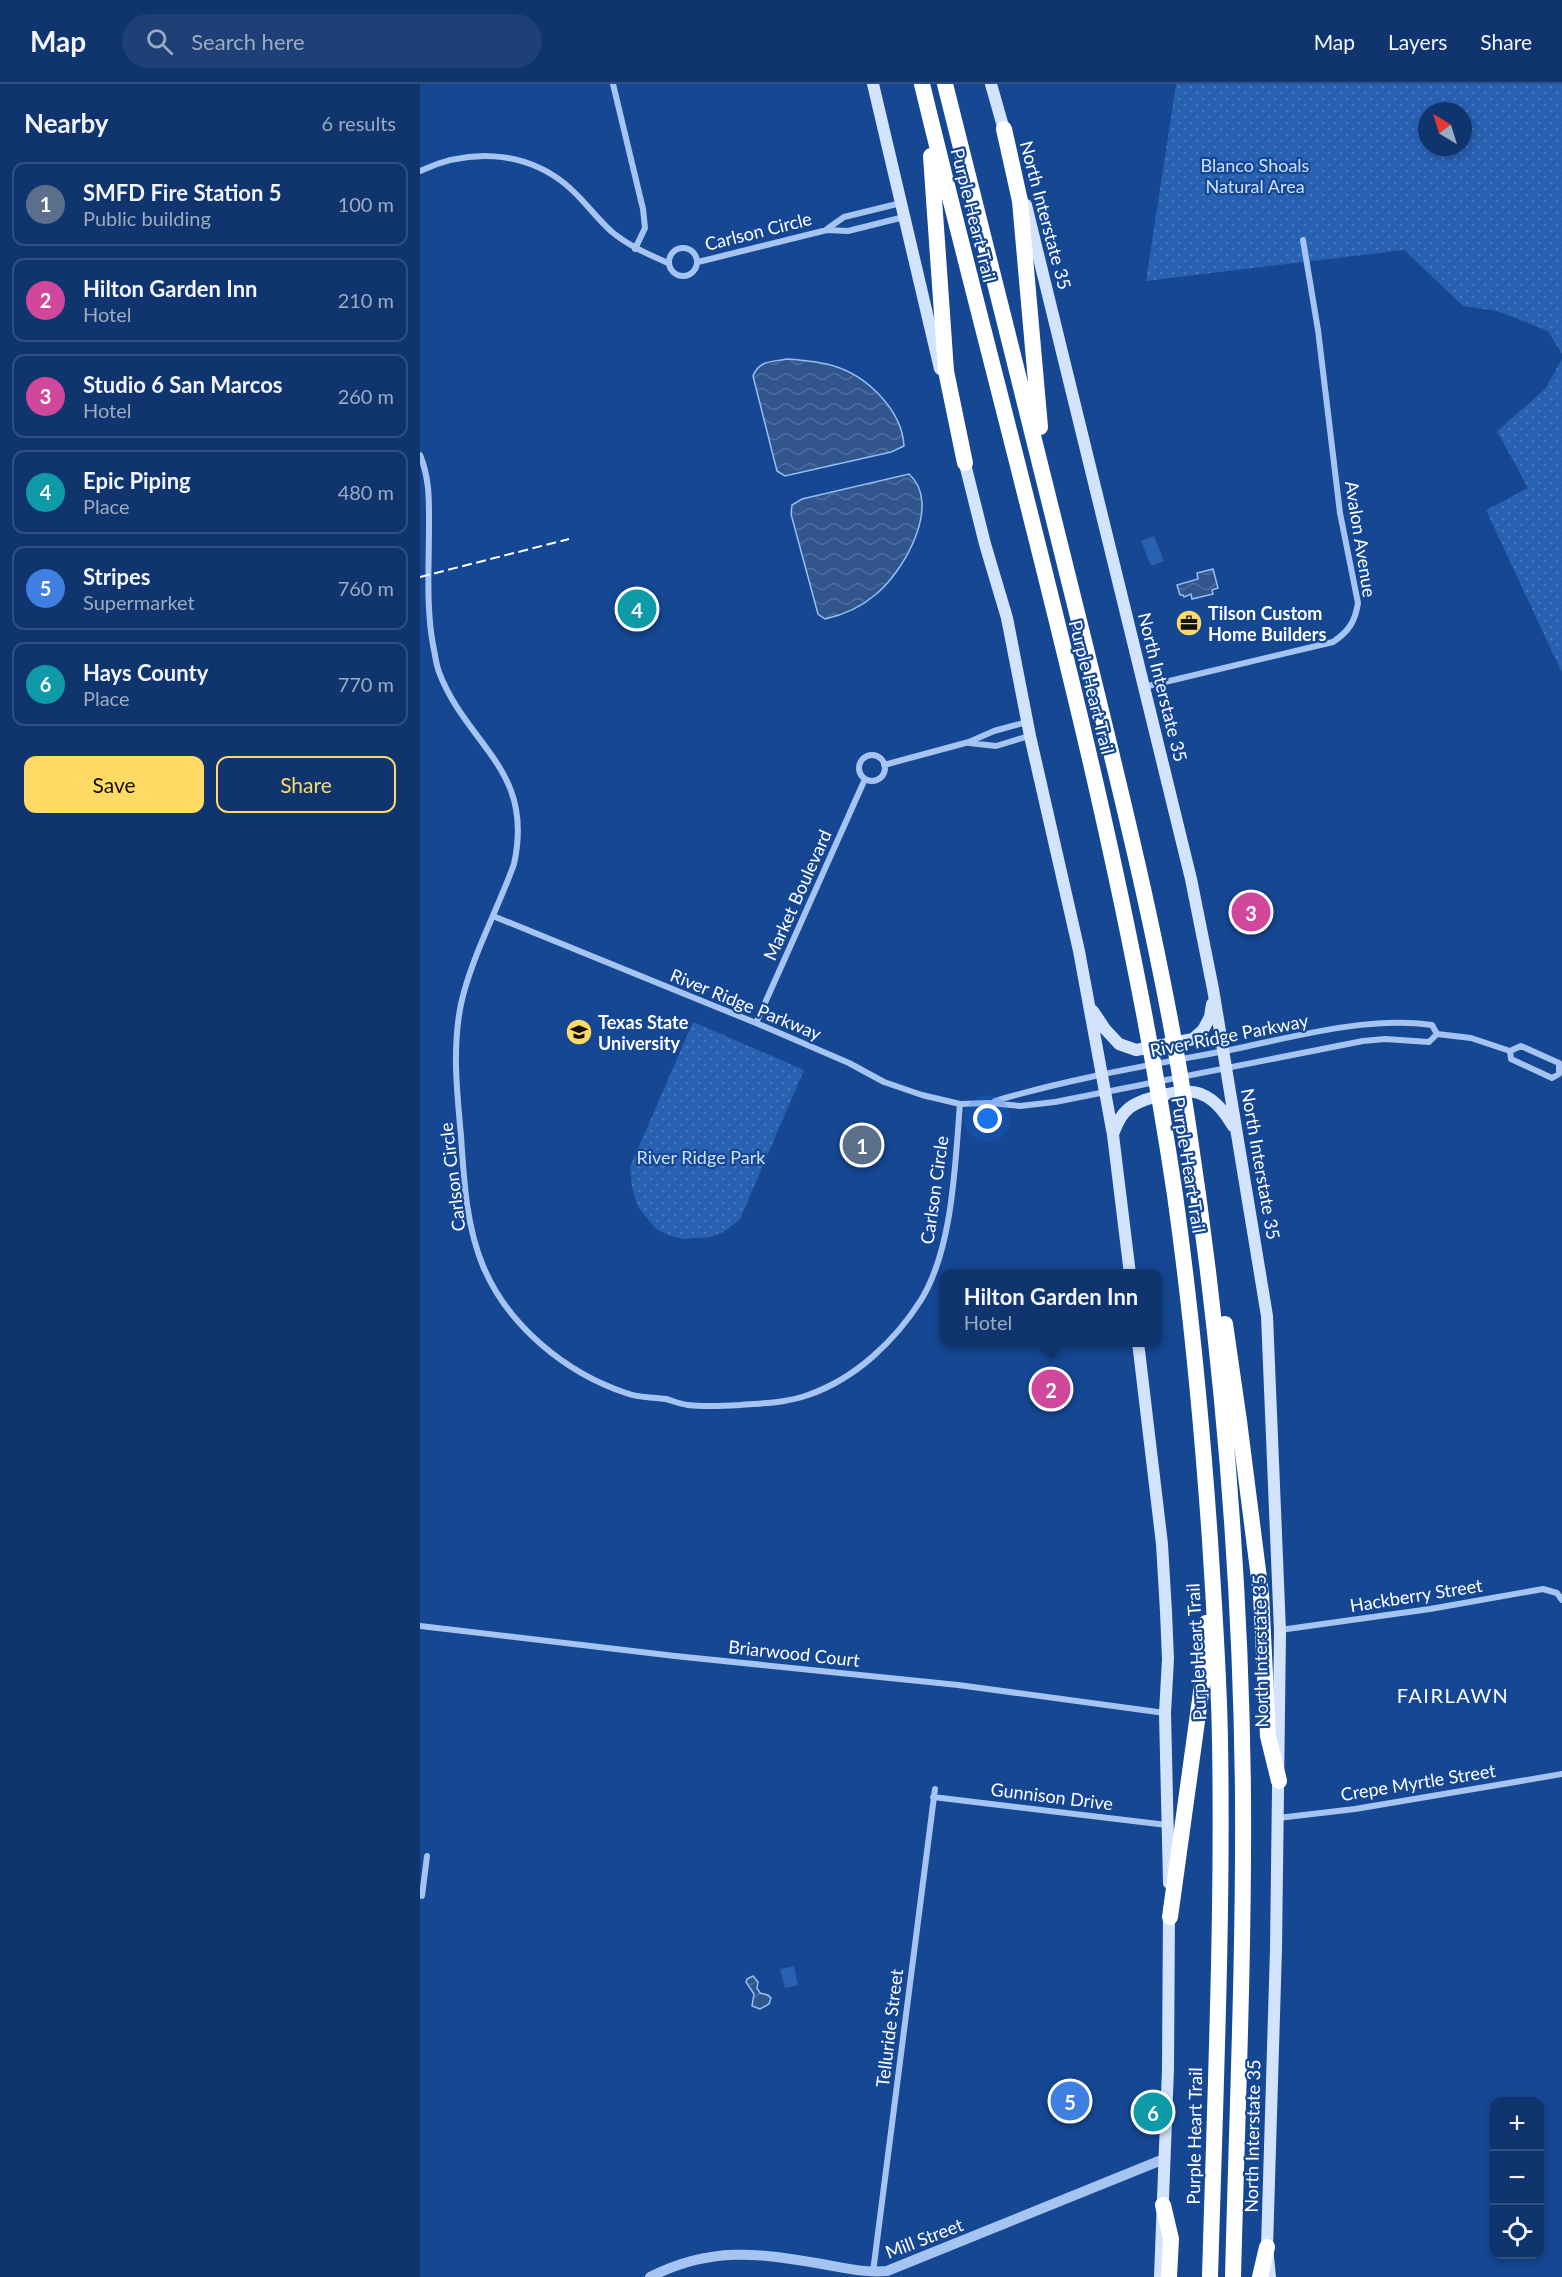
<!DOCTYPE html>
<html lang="en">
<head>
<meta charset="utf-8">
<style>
  body { margin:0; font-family:Lato,sans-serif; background:#1e4076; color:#f1f3f6 }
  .controls { position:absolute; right:18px; bottom:18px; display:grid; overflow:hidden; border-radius:12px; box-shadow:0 3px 9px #0003 }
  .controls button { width:54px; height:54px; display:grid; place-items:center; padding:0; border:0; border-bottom:2px solid #305081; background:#10356e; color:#f1f3f6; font:30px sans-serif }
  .compass { position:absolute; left:998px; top:18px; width:54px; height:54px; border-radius:50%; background:#10356e; box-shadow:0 3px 9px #0003; rotate:322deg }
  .you { position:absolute; left:568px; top:1035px; width:21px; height:21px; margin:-15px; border:4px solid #fff; border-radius:50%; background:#1a73e8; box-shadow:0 0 0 9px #1a73e833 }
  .badge { display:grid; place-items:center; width:39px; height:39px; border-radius:50%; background:#ffda65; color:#fff; font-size:20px; font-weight:700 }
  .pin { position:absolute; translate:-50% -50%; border:3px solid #fff; box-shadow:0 2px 6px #0006 }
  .popup { position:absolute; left:520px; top:1185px; width:222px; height:78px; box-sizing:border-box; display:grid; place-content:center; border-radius:12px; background:#10356e; filter:drop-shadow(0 2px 4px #0005); font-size:20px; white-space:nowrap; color:#9cabc2 }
  .popup b { font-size:22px; color:#f1f3f6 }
  .popup::after { content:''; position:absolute; left:50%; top:100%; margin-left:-12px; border:12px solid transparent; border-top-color:#10356e }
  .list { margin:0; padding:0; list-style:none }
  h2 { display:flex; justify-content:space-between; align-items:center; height:78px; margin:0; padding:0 24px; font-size:26px }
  h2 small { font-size:20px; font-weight:400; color:#9cabc2 }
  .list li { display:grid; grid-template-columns:39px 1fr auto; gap:18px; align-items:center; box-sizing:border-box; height:84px; margin:0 12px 12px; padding:0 12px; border:2px solid #305081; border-radius:12px }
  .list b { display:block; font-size:22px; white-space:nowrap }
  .list p { margin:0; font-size:20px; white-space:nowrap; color:#9cabc2 }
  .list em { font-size:20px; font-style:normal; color:#9cabc2 }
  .actions { display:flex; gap:12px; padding:18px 24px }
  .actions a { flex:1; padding:14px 0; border:2px solid #ffda65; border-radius:12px; text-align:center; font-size:21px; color:#ffda65 }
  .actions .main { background:#ffda65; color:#111 }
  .icon { flex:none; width:33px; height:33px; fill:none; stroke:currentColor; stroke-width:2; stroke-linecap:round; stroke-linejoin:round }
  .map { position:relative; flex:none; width:1142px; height:2193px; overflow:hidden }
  header { display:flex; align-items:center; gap:36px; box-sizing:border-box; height:84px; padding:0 30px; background:#10356e; border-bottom:2px solid #305081 }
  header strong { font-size:28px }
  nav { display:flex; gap:33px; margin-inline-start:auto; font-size:21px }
  .search { width:420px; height:54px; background:#1e4076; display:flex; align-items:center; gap:15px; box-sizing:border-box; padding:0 21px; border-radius:33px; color:#9cabc2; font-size:22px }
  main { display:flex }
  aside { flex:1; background:#10356e }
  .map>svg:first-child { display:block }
  .grass { fill:url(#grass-dots); fill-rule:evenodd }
  .pitch { fill:#2860b2 }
  .water { fill:url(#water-waves); stroke:#97bef4; stroke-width:1.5 }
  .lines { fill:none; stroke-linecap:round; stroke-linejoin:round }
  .minor { stroke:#a5c4f1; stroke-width:6 }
  .tertiary { stroke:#a5c4f1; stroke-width:10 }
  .secondary { stroke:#d3e3fc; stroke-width:12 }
  .motorway { stroke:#fff; stroke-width:16 }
  .rail { stroke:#fff; stroke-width:2; stroke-dasharray:10 4.5; stroke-linecap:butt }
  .labels { text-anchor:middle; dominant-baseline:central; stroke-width:4.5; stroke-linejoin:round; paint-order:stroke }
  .park-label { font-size:18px; fill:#cce0fc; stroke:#154793 }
  .street-label { font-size:18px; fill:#fff; stroke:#154793 }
  .poi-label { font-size:18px; font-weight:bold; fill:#fff; stroke:#154793; text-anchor:start }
  .neighbourhood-label { font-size:20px; letter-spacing:1.5px; fill:#fff; stroke:#154793 }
</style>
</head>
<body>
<header>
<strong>Map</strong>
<div class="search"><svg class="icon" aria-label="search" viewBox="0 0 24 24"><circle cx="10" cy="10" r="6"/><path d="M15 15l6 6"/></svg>Search here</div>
<nav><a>Map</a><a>Layers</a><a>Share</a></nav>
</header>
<main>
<aside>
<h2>Nearby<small>6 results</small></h2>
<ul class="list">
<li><span class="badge" style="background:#5c6f8a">1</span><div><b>SMFD Fire Station 5</b><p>Public building</p></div><em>100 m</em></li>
<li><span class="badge" style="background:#d1479c">2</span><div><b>Hilton Garden Inn</b><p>Hotel</p></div><em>210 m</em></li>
<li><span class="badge" style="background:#d1479c">3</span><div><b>Studio 6 San Marcos</b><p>Hotel</p></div><em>260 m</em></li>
<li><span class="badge" style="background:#0f9aa8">4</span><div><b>Epic Piping</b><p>Place</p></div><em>480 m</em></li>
<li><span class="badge" style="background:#3f7fe0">5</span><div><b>Stripes</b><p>Supermarket</p></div><em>760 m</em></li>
<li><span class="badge" style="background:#0f9aa8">6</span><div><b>Hays County</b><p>Place</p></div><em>770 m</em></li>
</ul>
<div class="actions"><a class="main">Save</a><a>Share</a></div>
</aside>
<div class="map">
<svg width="1142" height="2193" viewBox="0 0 1142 2193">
  <defs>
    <pattern id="grass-dots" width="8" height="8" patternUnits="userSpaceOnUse" patternTransform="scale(1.5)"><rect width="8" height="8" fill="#2860b2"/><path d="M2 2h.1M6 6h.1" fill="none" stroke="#4878be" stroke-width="1.8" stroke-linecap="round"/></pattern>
    <pattern id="water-waves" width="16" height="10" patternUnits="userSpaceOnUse" patternTransform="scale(1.5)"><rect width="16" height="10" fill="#32558e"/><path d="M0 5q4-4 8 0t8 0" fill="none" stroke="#516e9f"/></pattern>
  </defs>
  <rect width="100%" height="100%" fill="#154793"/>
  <!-- grass -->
  <path class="grass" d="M756,0h386v270l-14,-23 -51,-20 -34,-5 -59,-56 -258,31zM1007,27h36v36h-36z
    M1142,275v314l-76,-163 42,-22 -31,-57 48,-42z
    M273,938l111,48 -64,149 -16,13 -14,5 -27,2 -16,-4 -12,-7 -17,-21 -6,-19 -2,-21z"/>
  <!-- pitch -->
  <path class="pitch" d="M734,452l10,25 -13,5 -10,-25z
    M374,1882l4,19 -13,3 -5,-19z"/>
  <!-- water -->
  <path class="water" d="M367,275c16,1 31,2 47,7 33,10 68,44 70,80l-13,6 -106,24 -8,-5 -24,-95c6,-16 19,-14 34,-17z
    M489,390c34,30 -6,99 -34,121 -14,12 -32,20 -50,24l-7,-5 -27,-100 1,-9 10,-6z
    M793,485l5,19 -6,2 1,4 -21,5 -1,-5 -7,3 -1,-2h-3l-3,-10 21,-6 -1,-6z
    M333,1892l5,6 -1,6 3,5 8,2 3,3 -2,6 -9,5 -8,-3 2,-12 -8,-12 1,-3z"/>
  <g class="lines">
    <!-- minor -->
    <path class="minor" d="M193,0l30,125 2,19 -10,21
      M0,87c47,-22 102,-21 144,12 18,14 31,34 48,49 17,14 36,22 56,31
      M407,145l17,-12 57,-14
      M249 178a14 14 0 1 1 28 0a14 14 0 1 1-28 0Z
      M278,178l129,-32 21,1 56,-14
      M0,371c10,24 9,47 9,72 0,40 -3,79 4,118 2,9 3,19 6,27 28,74 96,97 75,192 -16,45 -43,94 -53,140 -9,44 -4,88 0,132 3,44 5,89 22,130 25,60 83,107 143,127 12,5 27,4 40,6 7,2 14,5 22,6 17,2 35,1 52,0 23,-2 46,-2 68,-10 47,-16 87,-54 113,-95 32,-52 34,-136 39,-196
      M724,603l189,-45c16,-11 22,-20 25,-39l-18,-90 -22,-183 -15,-90
      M549,659l27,3 33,-10
      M439 684a13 13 0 1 1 26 0a13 13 0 1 1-26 0Z
      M464,681l85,-23 25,-11 33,-9
      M73,832l263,107 93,40 35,19 38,13 38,9 30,-1 30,3 35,-4 308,-61 22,-2 44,3 8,-8
      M336,939l109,-244
      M1017,950l34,4 39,13 11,-5 38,17v11l-7,4 -41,-19 -1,-8
      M575,1017c77,-23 156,-36 235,-51 63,-13 137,-34 202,-25l5,9
      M0,1542l255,30 283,29 207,28
      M860,1546l150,-21 113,-20 14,4 5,7
      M513,1713l234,28
      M858,1734l77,-9 207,-35
      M2,1812l5,-40
      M453,2188l62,-483"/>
    <!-- tertiary -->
    <path class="tertiary" d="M230,2193c61,-31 108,-24 172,-13 22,4 42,9 65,7l277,-112"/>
    <!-- secondary -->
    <path class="secondary" d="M453,0l67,285
      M571,0l15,53
      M606,121l165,674 22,110 54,327 13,315 -4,318 -9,298 3,30
      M543,372l22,88 22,74 23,118 49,215 34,184 17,139
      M673,927l12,18 14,15 17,6 57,-11 10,-9 7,-13 2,-13
      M693,1050c4,-9 6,-17 14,-24 12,-12 59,-23 74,-16 15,6 24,19 32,32
      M718,1258l24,202 4,68 2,47 -3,54 4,170
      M740,2193l8,-208 1,-160"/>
    <!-- motorway -->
    <path class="motorway" d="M502,0c89,369 197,735 253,1111 16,114 27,230 35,345 4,67 9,133 10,201 3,178 -5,358 -10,536
      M525,0c46,184 93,369 138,553 39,159 79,319 104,481 34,224 54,451 56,679 1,160 -6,320 -10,480
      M584,45l16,72 20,226
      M511,72l15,215 19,92
      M805,1240l14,97 22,173 7,142 11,45
      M750,1833l32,-232 4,-62
      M743,2121l8,34 -2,38
      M840,2193l7,-30"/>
    <!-- rail -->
    <path class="rail" d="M0,493l149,-38"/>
  </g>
  <!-- icons -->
  <defs>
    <symbol id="office-disc" viewBox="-11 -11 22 22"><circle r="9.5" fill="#ffda65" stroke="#154793"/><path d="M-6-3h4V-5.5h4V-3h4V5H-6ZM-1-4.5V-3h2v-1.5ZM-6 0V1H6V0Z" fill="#111"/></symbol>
    <symbol id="university-disc" viewBox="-11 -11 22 22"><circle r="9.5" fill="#ffda65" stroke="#154793"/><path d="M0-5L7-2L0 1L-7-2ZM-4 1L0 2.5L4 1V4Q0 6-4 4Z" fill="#111"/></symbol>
  </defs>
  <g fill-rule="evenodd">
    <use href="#office-disc" x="754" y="524" width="30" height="30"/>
    <use href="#university-disc" x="144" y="933" width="30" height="30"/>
  </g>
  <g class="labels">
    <!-- park labels -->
    <g class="park-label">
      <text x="835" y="81">Blanco Shoals<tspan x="835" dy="21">Natural Area</tspan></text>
      <text x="281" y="1073">River Ridge Park</text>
    </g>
    <!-- street labels -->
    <g class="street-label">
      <text transform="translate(554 131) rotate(76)">Purple Heart Trail</text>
      <text transform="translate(626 131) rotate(75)">North Interstate 35</text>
      <text transform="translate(338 147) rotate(-14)">Carlson Circle</text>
      <text transform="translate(941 455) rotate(81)">Avalon Avenue</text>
      <text transform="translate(672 603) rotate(76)">Purple Heart Trail</text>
      <text transform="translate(743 603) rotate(76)">North Interstate 35</text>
      <text transform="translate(377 811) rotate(-66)">Market Boulevard</text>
      <text transform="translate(326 920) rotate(22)">River Ridge Parkway</text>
      <text transform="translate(809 951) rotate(-11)">River Ridge Parkway</text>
      <text transform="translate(841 1080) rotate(80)">North Interstate 35</text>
      <text transform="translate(769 1081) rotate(81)">Purple Heart Trail</text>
      <text transform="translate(32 1093) rotate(-97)">Carlson Circle</text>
      <text transform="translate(514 1106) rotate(-82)">Carlson Circle</text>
      <text transform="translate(996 1511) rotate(-9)">Hackberry Street</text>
      <text transform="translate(840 1567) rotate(-91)">North Interstate 35</text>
      <text transform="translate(776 1568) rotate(-93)">Purple Heart Trail</text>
      <text transform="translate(374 1569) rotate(6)">Briarwood Court</text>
      <text transform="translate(998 1698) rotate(-9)">Crepe Myrtle Street</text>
      <text transform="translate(632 1712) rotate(7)">Gunnison Drive</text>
      <text transform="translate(469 1944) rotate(-83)">Telluride Street</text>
      <text transform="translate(774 2052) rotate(-89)">Purple Heart Trail</text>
      <text transform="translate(832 2052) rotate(-89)">North Interstate 35</text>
      <text transform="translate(504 2154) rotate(-21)">Mill Street</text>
    </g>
    <!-- poi labels -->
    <g class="poi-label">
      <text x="788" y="529">Tilson Custom<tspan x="788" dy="21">Home Builders</tspan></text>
      <text x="178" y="938">Texas State<tspan x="178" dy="21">University</tspan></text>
    </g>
    <!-- neighbourhood labels -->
    <g class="neighbourhood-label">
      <text x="1033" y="1611">FAIRLAWN</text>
    </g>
  </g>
</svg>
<div class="controls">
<button>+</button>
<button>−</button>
<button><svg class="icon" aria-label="locate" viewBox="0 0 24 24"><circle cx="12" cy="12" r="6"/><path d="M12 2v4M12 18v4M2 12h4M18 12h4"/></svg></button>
</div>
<svg class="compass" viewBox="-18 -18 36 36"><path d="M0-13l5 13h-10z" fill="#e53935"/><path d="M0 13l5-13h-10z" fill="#9cabc2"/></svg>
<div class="you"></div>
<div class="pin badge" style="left:442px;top:1061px;background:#5c6f8a">1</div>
<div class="pin badge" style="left:631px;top:1305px;background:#d1479c">2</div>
<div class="popup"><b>Hilton Garden Inn</b>Hotel</div>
<div class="pin badge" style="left:831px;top:828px;background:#d1479c">3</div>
<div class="pin badge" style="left:217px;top:525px;background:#0f9aa8">4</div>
<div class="pin badge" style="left:650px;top:2017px;background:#3f7fe0">5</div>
<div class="pin badge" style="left:733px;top:2028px;background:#0f9aa8">6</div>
</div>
</main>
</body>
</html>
